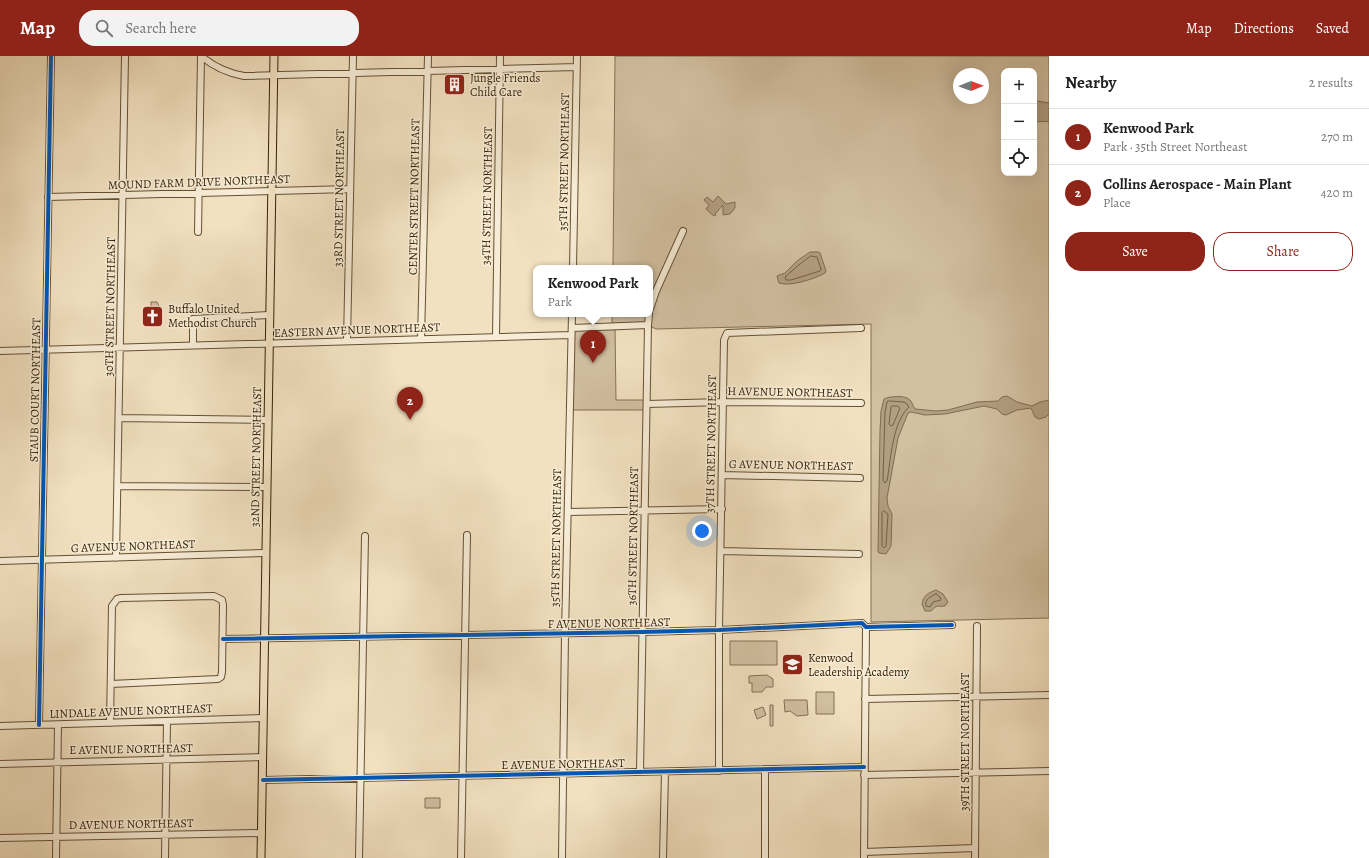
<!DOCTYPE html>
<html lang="en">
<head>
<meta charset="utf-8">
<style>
  body { margin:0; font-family:Alegreya,serif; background:#f2f2f2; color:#222 }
  .controls { position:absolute; right:12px; top:12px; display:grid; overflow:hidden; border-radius:8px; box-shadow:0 4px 16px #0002 }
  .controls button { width:36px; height:36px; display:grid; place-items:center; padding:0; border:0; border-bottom:1px solid #e0e0e0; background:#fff; color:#222; font:20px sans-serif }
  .compass { position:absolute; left:953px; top:12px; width:36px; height:36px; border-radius:50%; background:#fff; box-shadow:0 4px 16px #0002; rotate:89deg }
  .you { position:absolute; left:702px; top:475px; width:14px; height:14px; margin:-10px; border:3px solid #fff; border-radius:50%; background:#1a73e8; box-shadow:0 0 0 6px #1a73e833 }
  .badge { display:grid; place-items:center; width:26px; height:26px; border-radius:50%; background:#8f2418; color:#fff; font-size:13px; font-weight:700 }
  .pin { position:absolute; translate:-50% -33px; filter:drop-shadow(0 1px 2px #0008) }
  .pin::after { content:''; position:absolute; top:21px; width:14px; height:12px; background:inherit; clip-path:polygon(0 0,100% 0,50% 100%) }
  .popup { position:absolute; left:533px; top:209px; width:120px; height:52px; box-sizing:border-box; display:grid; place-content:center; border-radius:8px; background:#fff; filter:drop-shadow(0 1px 3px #0005); font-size:13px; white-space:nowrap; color:#767676 }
  .popup b { font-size:15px; color:#222 }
  .popup::after { content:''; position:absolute; left:50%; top:100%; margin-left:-8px; border:8px solid transparent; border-top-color:#fff }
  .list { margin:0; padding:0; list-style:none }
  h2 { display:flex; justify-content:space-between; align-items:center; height:52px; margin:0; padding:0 16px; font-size:17px }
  h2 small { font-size:13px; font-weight:400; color:#767676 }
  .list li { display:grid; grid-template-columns:26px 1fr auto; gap:12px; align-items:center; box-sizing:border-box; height:56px; padding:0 16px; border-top:1px solid #e0e0e0 }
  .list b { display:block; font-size:15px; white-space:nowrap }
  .list p { margin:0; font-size:13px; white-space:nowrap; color:#767676 }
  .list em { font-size:13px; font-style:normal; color:#767676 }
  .actions { display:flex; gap:8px; padding:12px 16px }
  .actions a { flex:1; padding:9px 0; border:1px solid #8f2418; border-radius:16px; text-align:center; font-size:14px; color:#8f2418 }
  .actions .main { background:#8f2418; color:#fff }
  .icon { flex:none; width:22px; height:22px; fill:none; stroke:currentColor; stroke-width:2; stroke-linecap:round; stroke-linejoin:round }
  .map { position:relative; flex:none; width:1049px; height:802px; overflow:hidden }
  header { display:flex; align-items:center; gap:24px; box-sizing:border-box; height:56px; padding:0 20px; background:#8f2418; color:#fff }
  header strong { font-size:19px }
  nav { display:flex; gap:22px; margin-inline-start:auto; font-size:14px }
  .search { width:280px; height:36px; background:#f2f2f2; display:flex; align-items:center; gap:10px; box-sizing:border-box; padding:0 14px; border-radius:16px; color:#767676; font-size:15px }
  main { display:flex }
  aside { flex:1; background:#fff }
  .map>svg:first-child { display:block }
  .green { fill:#d2c0a1; stroke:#847054; fill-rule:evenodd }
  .water { fill:#b29f81; stroke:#806c50 }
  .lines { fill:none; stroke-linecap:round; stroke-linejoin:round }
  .shore { stroke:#746044; stroke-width:1 }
  .minor-casing { stroke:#645035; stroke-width:8 }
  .major-casing { stroke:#352007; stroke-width:9 }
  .minor { stroke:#f7ecd6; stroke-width:6 }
  .major { stroke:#f2e1c0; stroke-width:7 }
  .cycleway-casing { stroke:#f7ecd6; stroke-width:6 }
  .cycleway { stroke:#0057b8; stroke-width:4 }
  .labels { text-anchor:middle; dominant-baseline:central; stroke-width:3; stroke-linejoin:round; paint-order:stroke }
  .poi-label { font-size:12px; fill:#352007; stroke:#f7ecd6; text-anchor:start }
  .street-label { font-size:12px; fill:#352007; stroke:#f7ecd6 }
</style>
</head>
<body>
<header>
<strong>Map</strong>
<div class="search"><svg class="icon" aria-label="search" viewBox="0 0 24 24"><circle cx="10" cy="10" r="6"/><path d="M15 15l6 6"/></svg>Search here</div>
<nav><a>Map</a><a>Directions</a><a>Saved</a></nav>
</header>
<main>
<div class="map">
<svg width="1049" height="802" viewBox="0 0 1049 802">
  <rect width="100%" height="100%" fill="#f2e1c0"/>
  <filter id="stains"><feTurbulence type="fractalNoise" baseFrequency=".005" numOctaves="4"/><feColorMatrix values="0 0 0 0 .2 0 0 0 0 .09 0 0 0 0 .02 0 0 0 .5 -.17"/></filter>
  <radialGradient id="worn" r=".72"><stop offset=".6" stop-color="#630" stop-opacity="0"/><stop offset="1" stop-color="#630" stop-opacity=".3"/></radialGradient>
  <!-- green -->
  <path class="green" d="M615,0h434v562l-178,4v-298l-215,5 -8,-4 -33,1 1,74h31l-1,10h-76l2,-82 40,-2v-12h38v-46h-37zM1004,15h30v102h-30zM959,18h24v24h-24z
    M151,246h6l3,6 -3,3 -6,-2z
    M730,585h47v24h-47z
    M767,619l6,4v8h-7l-4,5h-10v-9h-3v-7z
    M816,636h18v22h-18z
    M784,644h23l1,15 -11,1 -7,-5 -5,1z
    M770,649h3v21h-3z
    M763,651l3,8 -9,4 -3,-9z
    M425,742h15v10h-15z"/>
  <!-- water -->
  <path class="water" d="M1037,45l12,2v19c-5,-2 -10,1 -15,-1v-19z
    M718,140l8,8 9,-2v6l-5,6 -7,1v-10l-8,9 1,1 -2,1 -8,-7 3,-4 -5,-5 3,-3 6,5z
    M810,196h9l1,1 6,18 -1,2c-10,6 -36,14 -46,10l-2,-7 8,-3 12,-12z
    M1007,340l10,6 15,4 8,-4 9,-2v14l-3,3 -7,2 -4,-2 -4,-9 -14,2 -11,5 -4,-1 -5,-5 -13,-3 -39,8 -20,1 -14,-3 -3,1 -10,25 -11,60 1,8 4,8 -1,32 -5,8 -7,-1 -1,-2 2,-120 1,-20 3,-12c6,-3 21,-4 26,1 2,2 3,6 5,9l21,2 12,-1 29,-8 21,-1 4,-4z
    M936,534l7,4 5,8 -3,4c-9,1 -7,-2 -14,5h-6l-3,-7c1,-8 6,-11 14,-14z"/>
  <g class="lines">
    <!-- shore -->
    <path class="shore" d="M811,200l6,1 4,12 -1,2 -29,9h-5l-1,-3 15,-13z
      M889,345l15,1 3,2 2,3c-17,16 -18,52 -22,74l-2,2 -2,-3 2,-68 2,-10z
      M893,350h5l2,2 -7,17 -2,1 -2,-2 2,-17z
      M884,455l4,3 -2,32 -2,2 -2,-2v-33z
      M936,538l4,3 1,3 -8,2 -3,5 -4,-1c-2,-6 5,-10 10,-12z"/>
    <defs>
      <path id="minor" d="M201,0c13,11 26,17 43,20l333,-9
        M48,141l302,-8
        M198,176l3,-176
        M573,212l4,-212
        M650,253l6,-18 27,-60
        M572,272l76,-3
        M496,281l4,-281
        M421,283l7,-283
        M347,285l6,-285
        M193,289v-26l76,-4
        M0,295l571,-16
        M647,348l76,-2 138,1
        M119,362l149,2
        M722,419l138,3
        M118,430l149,1
        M568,456l154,-3
        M721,495l138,3
        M116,502l9,-502
        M0,505l266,-8
        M223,583l419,-7 77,-2 143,-7 4,4 86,-2
        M865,643l184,-4
        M110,667l2,-117 5,-7 4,-1 93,-2 8,4 1,5 -1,67 -1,5 -3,2 -107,5
        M39,669l12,-669
        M0,670l263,-8
        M0,708l263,-7
        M719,715v-141l5,-290 3,-7 134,-5
        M640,716l8,-447 1,-11
        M864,719l185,-4
        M263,724l601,-13
        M0,782l262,-5
        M864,796l111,-4
        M56,802l2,-133
        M165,802l2,-137
        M359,802l6,-322
        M461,802l6,-323
        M562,802l3,-224 7,-320
        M663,802l2,-86
        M765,802v-89
        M864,802l2,-231
        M975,802l2,-232"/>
      <path id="major" d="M261,802l13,-802"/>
    </defs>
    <!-- minor casing -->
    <use href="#minor" class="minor-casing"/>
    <!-- major casing -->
    <use href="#major" class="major-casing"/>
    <!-- minor -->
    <use href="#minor" class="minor"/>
    <!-- major -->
    <use href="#major" class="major"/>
    <defs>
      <path id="cycleway" d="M223,583l419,-7 77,-2 143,-7 4,4 86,-2
        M39,669l12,-669
        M263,724l601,-13"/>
    </defs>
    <!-- cycleway casing -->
    <use href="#cycleway" class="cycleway-casing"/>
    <!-- cycleway -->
    <use href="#cycleway" class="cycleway"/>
  </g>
  <!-- icons -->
  <defs>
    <symbol id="building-square" viewBox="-11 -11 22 22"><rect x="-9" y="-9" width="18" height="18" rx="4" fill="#8f2418" stroke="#f7ecd6"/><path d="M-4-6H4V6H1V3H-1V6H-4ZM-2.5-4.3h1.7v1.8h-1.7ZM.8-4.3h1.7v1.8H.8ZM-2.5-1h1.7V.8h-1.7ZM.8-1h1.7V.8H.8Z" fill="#fff"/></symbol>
    <symbol id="church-square" viewBox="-11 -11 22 22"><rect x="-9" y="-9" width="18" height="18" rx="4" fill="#8f2418" stroke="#f7ecd6"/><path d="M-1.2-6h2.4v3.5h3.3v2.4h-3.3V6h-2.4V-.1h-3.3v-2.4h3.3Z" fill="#fff"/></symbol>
    <symbol id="school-square" viewBox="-11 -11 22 22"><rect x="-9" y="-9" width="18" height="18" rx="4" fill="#8f2418" stroke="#f7ecd6"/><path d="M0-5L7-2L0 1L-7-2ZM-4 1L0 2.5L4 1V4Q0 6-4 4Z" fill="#fff"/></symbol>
  </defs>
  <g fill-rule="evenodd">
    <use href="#building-square" x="442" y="16" width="25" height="25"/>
    <use href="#church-square" x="140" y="248" width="25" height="25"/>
    <use href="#school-square" x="780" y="596" width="25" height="25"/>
  </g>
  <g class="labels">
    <!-- poi labels -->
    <g class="poi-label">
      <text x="470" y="22">Jungle Friends<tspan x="470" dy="14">Child Care</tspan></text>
      <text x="168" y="253">Buffalo United<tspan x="168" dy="14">Methodist Church</tspan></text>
      <text x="808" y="602">Kenwood<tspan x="808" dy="14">Leadership Academy</tspan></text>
    </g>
    <!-- street labels -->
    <g class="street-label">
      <text transform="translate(564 106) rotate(-89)">35TH STREET NORTHEAST</text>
      <text transform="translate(199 126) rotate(-2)">MOUND FARM DRIVE NORTHEAST</text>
      <text transform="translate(487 140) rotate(-89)">34TH STREET NORTHEAST</text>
      <text transform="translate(414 141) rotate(-89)">CENTER STREET NORTHEAST</text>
      <text transform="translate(339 142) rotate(-89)">33RD STREET NORTHEAST</text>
      <text transform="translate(110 251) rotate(-89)">30TH STREET NORTHEAST</text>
      <text transform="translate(357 274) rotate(-2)">EASTERN AVENUE NORTHEAST</text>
      <text transform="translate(35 334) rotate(-89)">STAUB COURT NORTHEAST</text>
      <text transform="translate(790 336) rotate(1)">H AVENUE NORTHEAST</text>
      <text transform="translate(711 388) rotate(-89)">37TH STREET NORTHEAST</text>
      <text transform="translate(256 401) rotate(-89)">32ND STREET NORTHEAST</text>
      <text transform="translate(791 409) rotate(1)">G AVENUE NORTHEAST</text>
      <text transform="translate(633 480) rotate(-89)">36TH STREET NORTHEAST</text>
      <text transform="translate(556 482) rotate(-89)">35TH STREET NORTHEAST</text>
      <text transform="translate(133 490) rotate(-2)">G AVENUE NORTHEAST</text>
      <text transform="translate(609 567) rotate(-1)">F AVENUE NORTHEAST</text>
      <text transform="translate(131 655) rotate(-2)">LINDALE AVENUE NORTHEAST</text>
      <text transform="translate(965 686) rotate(-90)">39TH STREET NORTHEAST</text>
      <text transform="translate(131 693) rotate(-1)">E AVENUE NORTHEAST</text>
      <text transform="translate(563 708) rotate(-1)">E AVENUE NORTHEAST</text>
      <text transform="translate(131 768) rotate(-1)">D AVENUE NORTHEAST</text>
    </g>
  </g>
  <rect width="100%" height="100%" filter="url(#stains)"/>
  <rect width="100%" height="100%" fill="url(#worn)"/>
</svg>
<div class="controls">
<button>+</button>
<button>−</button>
<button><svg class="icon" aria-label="locate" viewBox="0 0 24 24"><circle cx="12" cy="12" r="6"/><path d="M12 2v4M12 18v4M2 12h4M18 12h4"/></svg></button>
</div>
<svg class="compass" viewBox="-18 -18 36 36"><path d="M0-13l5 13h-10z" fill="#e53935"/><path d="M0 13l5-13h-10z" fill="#767676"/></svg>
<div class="you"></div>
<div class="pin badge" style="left:593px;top:307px">1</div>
<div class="popup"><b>Kenwood Park</b>Park</div>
<div class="pin badge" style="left:410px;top:364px">2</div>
</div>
<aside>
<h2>Nearby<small>2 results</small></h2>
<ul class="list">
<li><span class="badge">1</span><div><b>Kenwood Park</b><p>Park · 35th Street Northeast</p></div><em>270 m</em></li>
<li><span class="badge">2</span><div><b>Collins Aerospace - Main Plant</b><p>Place</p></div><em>420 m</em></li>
</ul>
<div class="actions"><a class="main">Save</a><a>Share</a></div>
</aside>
</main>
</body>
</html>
